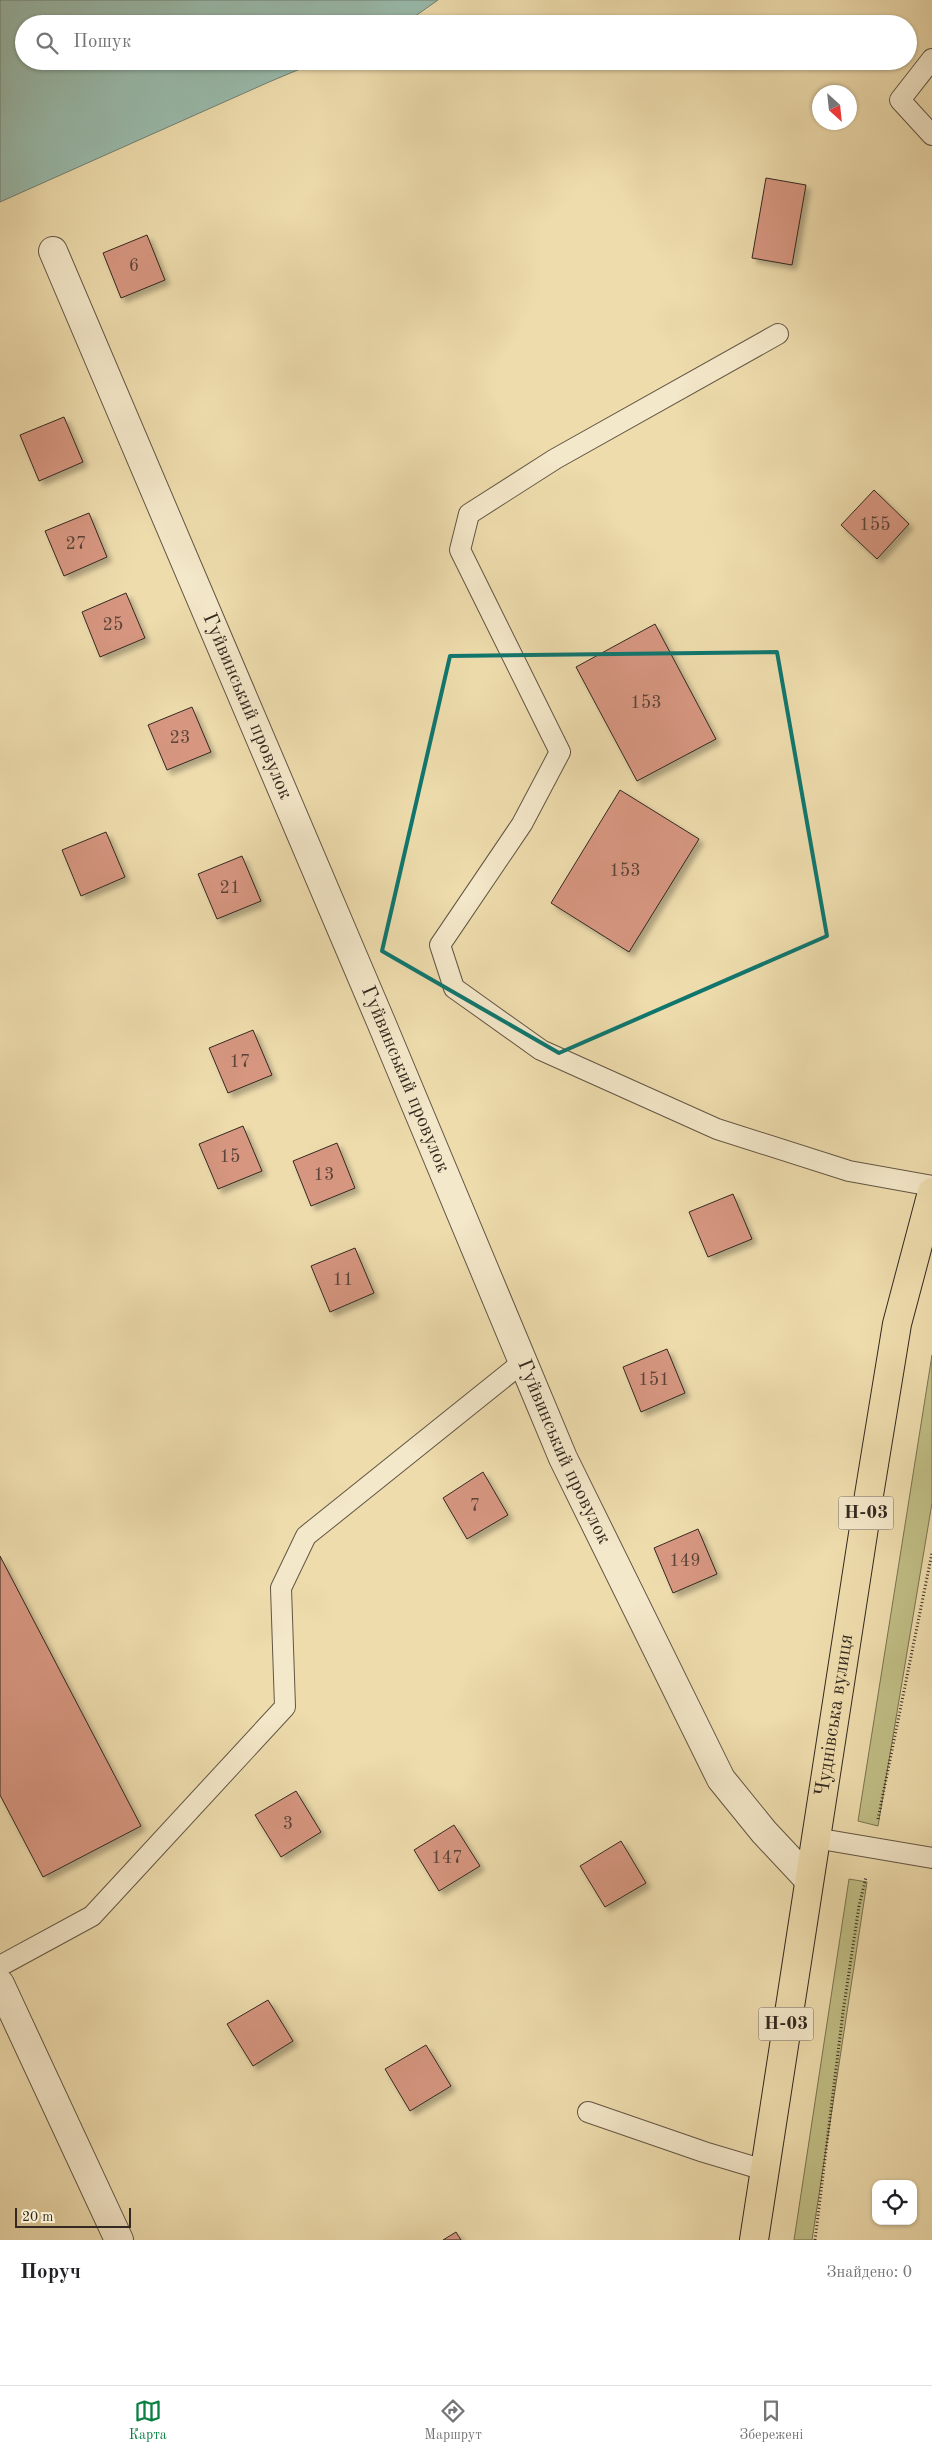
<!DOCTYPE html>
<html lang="uk">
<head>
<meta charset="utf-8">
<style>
  body { margin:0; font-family:"Old Standard TT",serif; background:#f6f6f6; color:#202124 }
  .controls { position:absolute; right:15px; bottom:15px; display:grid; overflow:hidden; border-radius:10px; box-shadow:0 1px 4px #0004 }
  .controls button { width:45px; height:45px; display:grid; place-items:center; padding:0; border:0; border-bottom:1px solid #e0e0e0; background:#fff; color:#202124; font:25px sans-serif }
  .compass { position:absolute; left:812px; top:85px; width:45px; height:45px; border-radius:50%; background:#fff; box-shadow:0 1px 4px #0004; rotate:153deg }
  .scale { position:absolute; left:15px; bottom:12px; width:116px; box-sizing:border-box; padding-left:5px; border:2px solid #332920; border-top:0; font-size:14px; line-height:18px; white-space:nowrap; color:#332920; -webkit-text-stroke:4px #f4e8ca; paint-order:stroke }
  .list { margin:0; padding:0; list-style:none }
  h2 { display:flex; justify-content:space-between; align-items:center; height:65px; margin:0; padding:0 20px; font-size:21px }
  h2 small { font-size:16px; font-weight:400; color:#757577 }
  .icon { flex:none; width:28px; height:28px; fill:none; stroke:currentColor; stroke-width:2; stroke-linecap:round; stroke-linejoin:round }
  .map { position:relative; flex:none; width:932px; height:2240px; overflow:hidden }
  .search { position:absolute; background:#fff; box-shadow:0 1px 4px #0004; left:15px; right:15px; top:15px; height:55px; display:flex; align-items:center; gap:12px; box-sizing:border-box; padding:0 18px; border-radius:28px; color:#757577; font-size:19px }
  .sheet { height:145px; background:#fff }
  nav { display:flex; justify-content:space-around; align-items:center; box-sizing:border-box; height:70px; border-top:1px solid #e0e0e0; background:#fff; font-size:14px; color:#757577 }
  nav a { display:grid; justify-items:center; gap:2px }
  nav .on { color:#0b8043 }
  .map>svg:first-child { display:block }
  .green { fill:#c0be85; stroke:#7a7452 }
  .water { fill:#99bbac; stroke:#708174 }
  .building { fill:#d69680; stroke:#332920; filter:url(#shadow) }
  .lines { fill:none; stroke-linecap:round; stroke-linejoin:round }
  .lane-casing { stroke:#625643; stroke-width:22 }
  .street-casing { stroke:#625643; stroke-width:30 }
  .primary-casing { stroke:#332920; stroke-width:30 }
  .path { stroke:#332920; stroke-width:3; stroke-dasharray:1 2.5; stroke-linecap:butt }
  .lane { stroke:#f4e8ca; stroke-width:20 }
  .street { stroke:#f4e8ca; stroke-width:28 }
  .primary { stroke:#eedcad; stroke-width:28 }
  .marked { fill:none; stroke:#0f766e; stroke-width:4; stroke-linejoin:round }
  .labels { text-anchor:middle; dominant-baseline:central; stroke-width:4.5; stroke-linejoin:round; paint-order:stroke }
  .number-label { font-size:18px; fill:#5c4438 }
  .shield { fill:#f4e8ca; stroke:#6d6253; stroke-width:1 }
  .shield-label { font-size:19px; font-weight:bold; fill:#332920 }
  .street-label { font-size:20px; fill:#332920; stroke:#f4e8ca }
</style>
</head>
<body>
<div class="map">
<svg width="932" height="2240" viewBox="0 0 932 2240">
  <defs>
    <filter id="shadow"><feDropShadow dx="4.5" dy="4.5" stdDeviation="2.5" flood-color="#0004"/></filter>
  </defs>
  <rect width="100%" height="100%" fill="#eedcad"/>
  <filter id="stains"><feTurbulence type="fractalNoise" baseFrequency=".004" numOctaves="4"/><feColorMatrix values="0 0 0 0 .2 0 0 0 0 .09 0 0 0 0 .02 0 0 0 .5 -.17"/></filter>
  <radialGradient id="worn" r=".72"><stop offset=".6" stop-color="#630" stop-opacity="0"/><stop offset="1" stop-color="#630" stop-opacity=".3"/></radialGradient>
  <!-- green -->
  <path class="green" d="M932,1355v148l-54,323 -20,-5z
    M849,1879l18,3 -55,358h-18z"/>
  <!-- water -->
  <path class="water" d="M0,0h438l-34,24h-380v37h295l-50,21 -269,120z"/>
  <!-- building -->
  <path class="building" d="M766,178l40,7 -14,80 -40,-7z
    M147,235l18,45 -44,18 -18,-45z
    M64,417l19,45 -44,19 -19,-46z
    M874,490l35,34 -32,35 -36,-34z
    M89,513l18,44 -43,19 -19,-45z
    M126,593l19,45 -45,19 -18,-45z
    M655,624l61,115 -79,42 -61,-114z
    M192,707l19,45 -44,18 -19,-45z
    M620,790l79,49 -70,113 -78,-49z
    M106,832l19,45 -44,19 -19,-46z
    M242,856l19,45 -44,18 -19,-45z
    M253,1030l19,45 -44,18 -19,-45z
    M243,1126l19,45 -44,18 -19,-45z
    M337,1143l18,45 -44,18 -18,-45z
    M733,1194l19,45 -44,18 -19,-45z
    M355,1248l19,45 -44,19 -19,-46z
    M667,1349l18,44 -44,19 -18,-45z
    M483,1472l25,43 -41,24 -24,-41z
    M698,1529l19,45 -44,19 -19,-45z
    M0,1556l141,270 -98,51 -43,-82z
    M296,1791l25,41 -40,25 -26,-42z
    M454,1825l26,41 -41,25 -25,-41z
    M621,1841l25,42 -41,24 -25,-41z
    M268,2000l25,41 -40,25 -26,-42z
    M426,2045l25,41 -41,25 -25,-42z
    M456,2232l5,8h-18z"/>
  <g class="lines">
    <defs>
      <path id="lane" d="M932,59l-32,41 32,35
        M778,334l-223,125 -86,55 -9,36 100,202 -38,72 -82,121 14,43 87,62 176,79 132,42 83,15
        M815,1838l117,20
        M0,1966l92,-50 193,-209 -4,-119 25,-52 217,-174
        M588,2112l116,40 60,18"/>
      <g id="street">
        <path id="s1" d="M53,251l328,771 182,436 158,321 43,53 44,47"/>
        <path d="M0,1984l119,256"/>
      </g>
      <g id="primary">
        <path id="s2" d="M754,2240l115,-745 28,-171 35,-132"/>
      </g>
    </defs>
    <!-- lane casing -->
    <use href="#lane" class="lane-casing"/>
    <!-- street casing -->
    <use href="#street" class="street-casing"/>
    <!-- primary casing -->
    <use href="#primary" class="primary-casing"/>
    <!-- path -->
    <path class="path" d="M878,1819l54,-266
      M815,2240l28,-228 16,-106 7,-29"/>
    <!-- lane -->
    <use href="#lane" class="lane"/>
    <!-- street -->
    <use href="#street" class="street"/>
    <!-- primary -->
    <use href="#primary" class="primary"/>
  </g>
  <!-- marked area -->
  <path class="marked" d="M777,652l50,284 -268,117 -177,-102 68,-295z"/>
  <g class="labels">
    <!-- number labels -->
    <g class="number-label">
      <text x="134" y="266">6</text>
      <text x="875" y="525">155</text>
      <text x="76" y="544">27</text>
      <text x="113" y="625">25</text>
      <text x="646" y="703">153</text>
      <text x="180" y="738">23</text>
      <text x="625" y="871">153</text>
      <text x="230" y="888">21</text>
      <text x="240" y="1062">17</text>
      <text x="230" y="1157">15</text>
      <text x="324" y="1175">13</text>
      <text x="343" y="1280">11</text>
      <text x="654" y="1380">151</text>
      <text x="475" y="1506">7</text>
      <text x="685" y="1561">149</text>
      <text x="288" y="1824">3</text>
      <text x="447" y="1858">147</text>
    </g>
    <!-- shield labels -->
    <g class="shield">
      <rect x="838.5" y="1496.5" width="55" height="33" rx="4"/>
      <rect x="758.5" y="2007.5" width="55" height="33" rx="4"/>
    </g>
    <g class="shield-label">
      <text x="866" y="1513">Н-03</text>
      <text x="786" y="2024">Н-03</text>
    </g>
    <!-- street labels -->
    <g class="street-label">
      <text stroke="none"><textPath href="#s1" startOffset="495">Гуйвинський провулок</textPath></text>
      <text stroke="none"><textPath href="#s1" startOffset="900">Гуйвинський провулок</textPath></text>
      <text stroke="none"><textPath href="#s1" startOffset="1305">Гуйвинський провулок</textPath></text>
      <text stroke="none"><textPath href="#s2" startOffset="531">Чуднівська вулиця</textPath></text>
    </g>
  </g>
  <rect width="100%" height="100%" filter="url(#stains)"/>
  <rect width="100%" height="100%" fill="url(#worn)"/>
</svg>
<div class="controls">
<button><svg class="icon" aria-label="locate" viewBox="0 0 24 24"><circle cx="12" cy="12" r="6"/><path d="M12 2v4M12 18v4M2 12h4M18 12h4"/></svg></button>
</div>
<svg class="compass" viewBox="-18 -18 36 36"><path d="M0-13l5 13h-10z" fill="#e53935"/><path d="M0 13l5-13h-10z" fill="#757577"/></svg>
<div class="scale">20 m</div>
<div class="search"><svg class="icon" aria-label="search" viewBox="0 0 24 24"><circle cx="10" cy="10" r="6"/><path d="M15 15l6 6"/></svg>Пошук</div>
</div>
<section class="sheet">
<h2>Поруч<small>Знайдено: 0</small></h2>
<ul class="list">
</ul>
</section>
<nav>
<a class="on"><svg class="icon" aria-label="map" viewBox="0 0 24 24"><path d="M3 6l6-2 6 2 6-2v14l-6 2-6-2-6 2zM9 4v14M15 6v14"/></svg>Карта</a>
<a><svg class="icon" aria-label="directions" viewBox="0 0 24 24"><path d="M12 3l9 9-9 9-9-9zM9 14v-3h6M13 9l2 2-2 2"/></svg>Маршрут</a>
<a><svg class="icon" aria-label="saved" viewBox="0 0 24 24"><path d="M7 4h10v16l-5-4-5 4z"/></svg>Збережені</a>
</nav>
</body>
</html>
